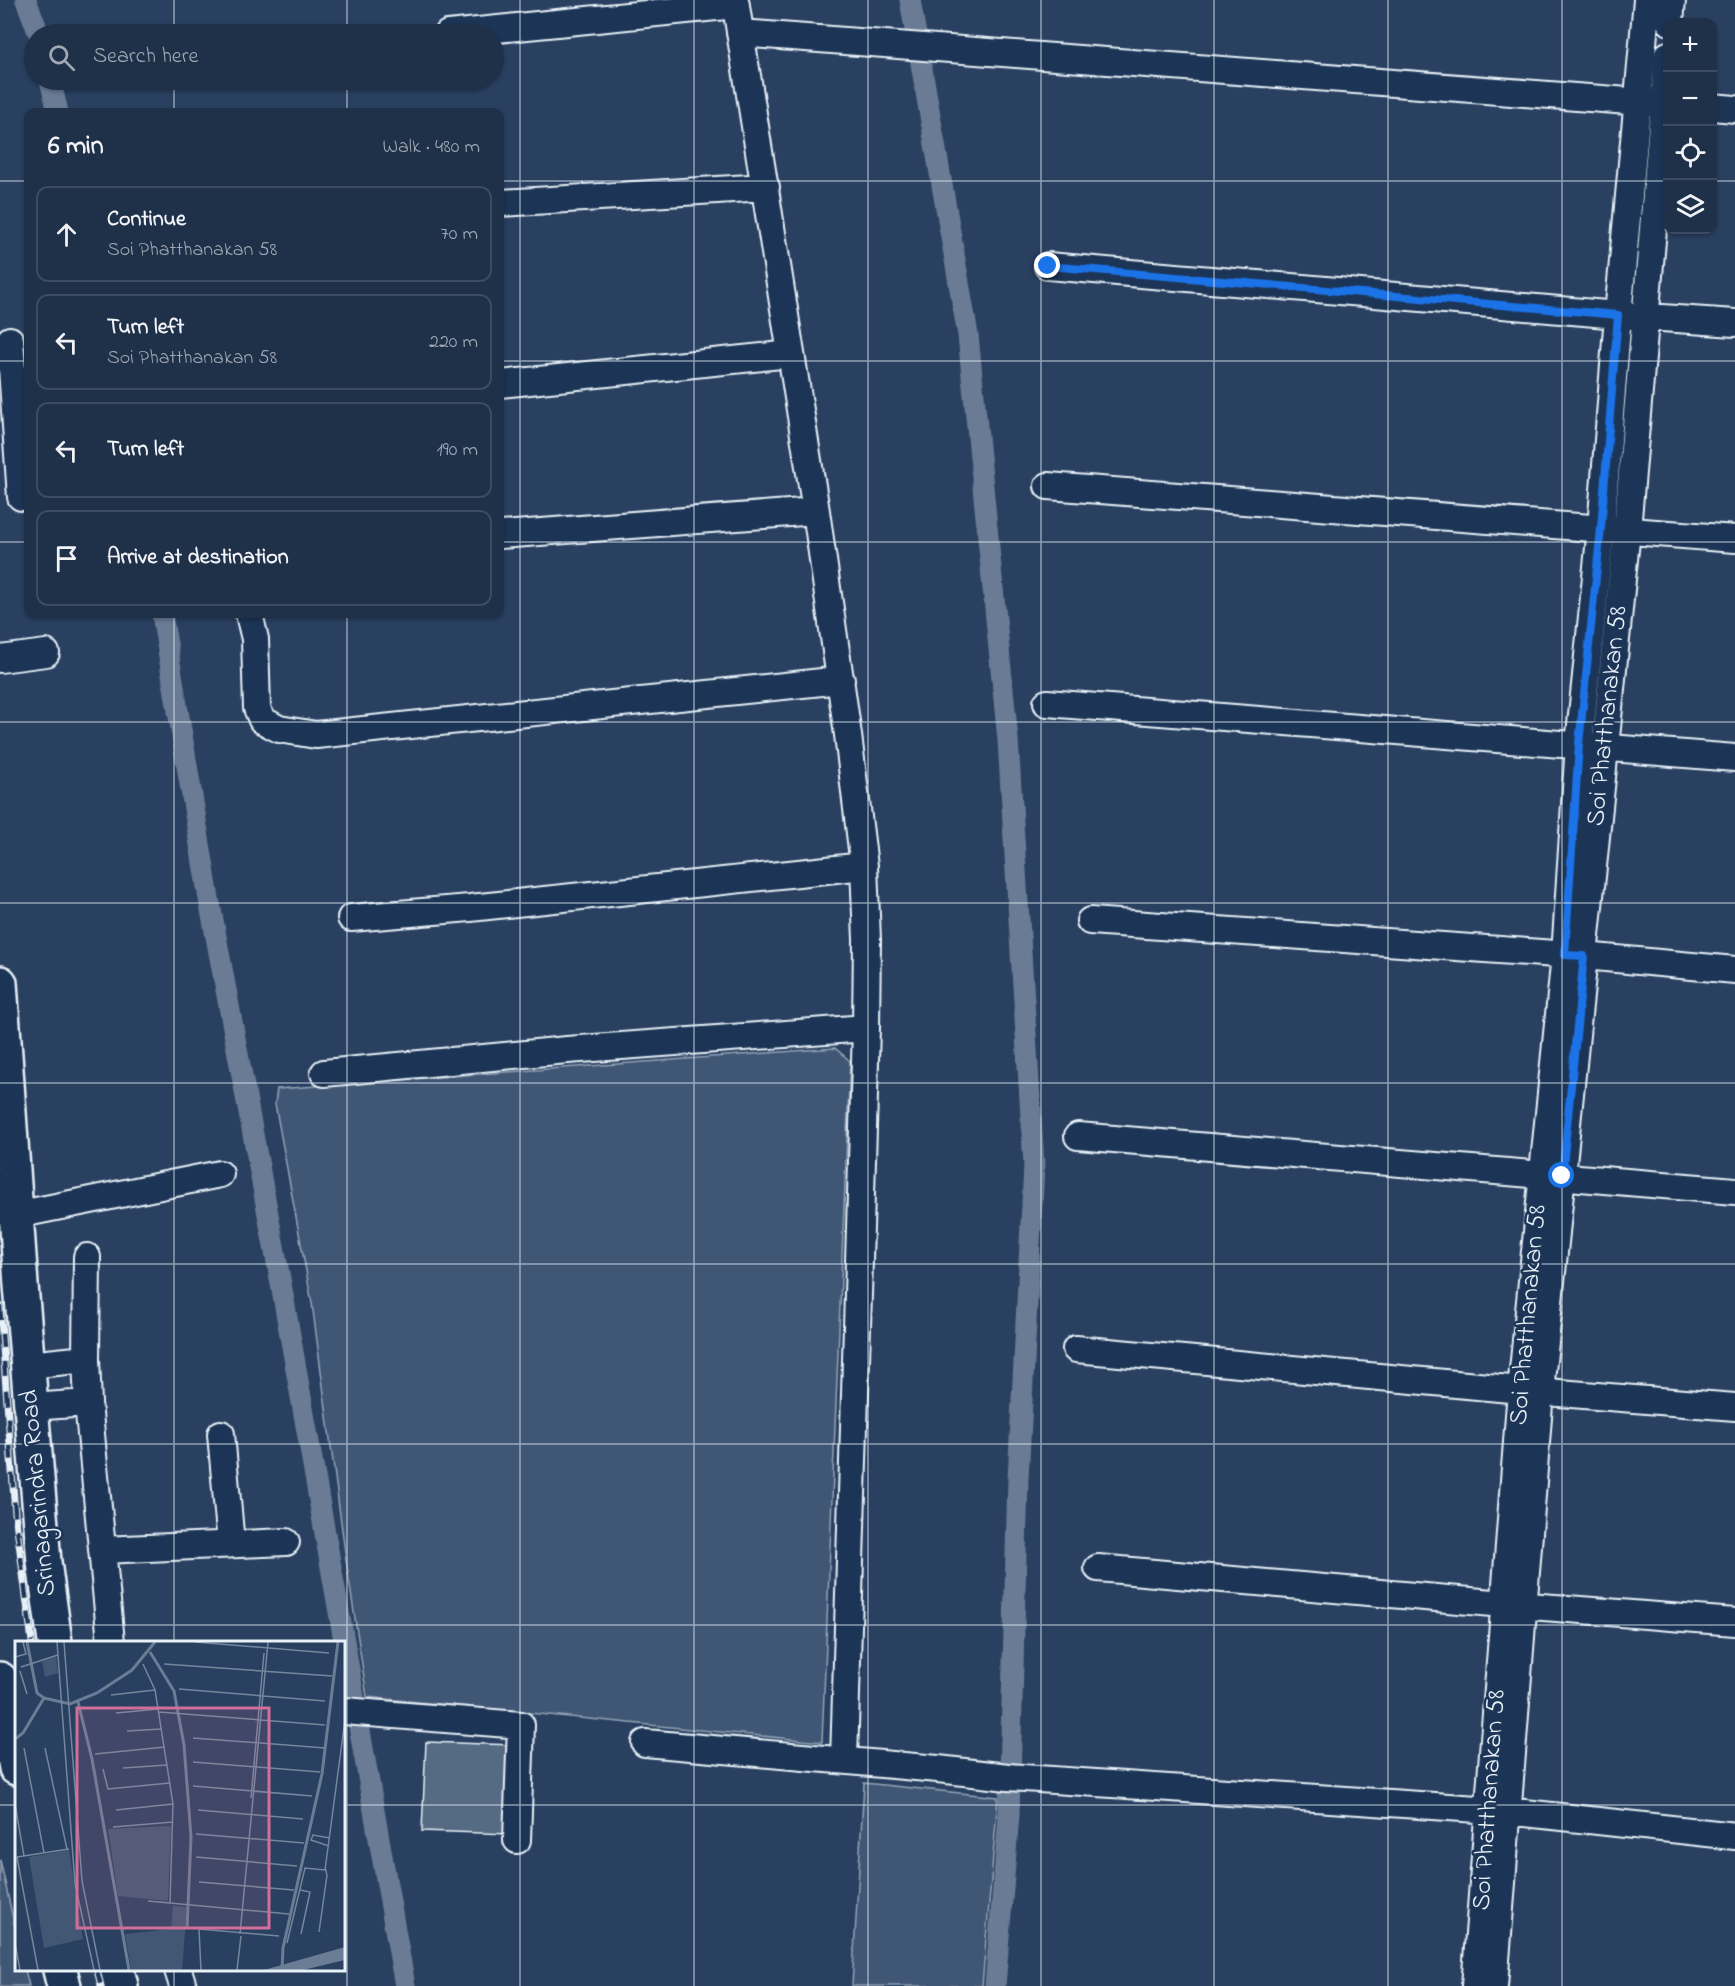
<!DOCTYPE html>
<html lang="en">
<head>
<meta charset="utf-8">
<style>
  body { margin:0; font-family:"Indie Flower",sans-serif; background:#273850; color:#f1f3f6 }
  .controls { position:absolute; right:18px; top:18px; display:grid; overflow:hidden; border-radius:12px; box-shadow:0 2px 4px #0004 }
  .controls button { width:54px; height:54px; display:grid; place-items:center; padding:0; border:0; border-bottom:2px solid #3c4b61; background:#1f3049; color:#f1f3f6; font:30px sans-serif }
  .stop { position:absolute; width:18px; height:18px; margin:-14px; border:4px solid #1a73e8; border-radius:50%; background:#fff }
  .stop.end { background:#1a73e8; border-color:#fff; box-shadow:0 2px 6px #0008 }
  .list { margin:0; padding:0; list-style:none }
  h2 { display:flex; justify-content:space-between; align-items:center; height:78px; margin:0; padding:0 24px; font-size:26px }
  h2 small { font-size:20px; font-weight:400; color:#a1a9b4 }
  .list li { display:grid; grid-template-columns:39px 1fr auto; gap:18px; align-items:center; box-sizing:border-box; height:96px; margin:0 12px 12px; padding:0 12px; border:2px solid #3c4b61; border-radius:12px }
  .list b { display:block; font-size:22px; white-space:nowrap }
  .list p { margin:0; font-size:20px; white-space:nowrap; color:#a1a9b4 }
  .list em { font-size:20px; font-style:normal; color:#a1a9b4 }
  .icon { flex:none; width:33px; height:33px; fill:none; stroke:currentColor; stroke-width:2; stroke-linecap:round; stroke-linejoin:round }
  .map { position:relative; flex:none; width:1735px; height:1986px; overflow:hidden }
  .search { position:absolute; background:#1f3049; box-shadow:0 2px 4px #0004; left:24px; top:24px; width:480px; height:66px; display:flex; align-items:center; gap:15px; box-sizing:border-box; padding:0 21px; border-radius:33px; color:#a1a9b4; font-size:22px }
  .panel { position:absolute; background:#1f3049; box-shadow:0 2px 4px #0004; left:24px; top:108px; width:480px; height:510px; border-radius:12px }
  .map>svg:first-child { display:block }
  .green { fill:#415774; stroke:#94a4b6; stroke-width:1.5 }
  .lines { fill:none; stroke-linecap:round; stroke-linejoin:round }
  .canal { stroke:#6b7c95; stroke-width:21 }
  .building { fill:#556a83; stroke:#e8f1f8; stroke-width:1.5 }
  .minor-casing { stroke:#e8f1f8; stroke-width:30 }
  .major-casing { stroke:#e8f1f8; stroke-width:38 }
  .minor { stroke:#1d3557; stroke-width:26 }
  .major { stroke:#1d3557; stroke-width:33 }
  .rail-casing { stroke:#e8f1f8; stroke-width:7 }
  .rail { stroke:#1d3557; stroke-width:4.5; stroke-dasharray:14; stroke-linecap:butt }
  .route { stroke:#1a73e8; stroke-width:8 }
  .grid { fill:none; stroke:#e8f1f8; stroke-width:1.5; stroke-opacity:0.55 }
  .labels { text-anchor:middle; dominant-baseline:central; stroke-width:5; stroke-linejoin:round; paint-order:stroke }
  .street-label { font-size:26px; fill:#e8f1f8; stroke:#1d3557 }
  .inset-river { fill:none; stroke:#6b7c95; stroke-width:3 }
  .inset-road { fill:none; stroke:#75879d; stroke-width:1.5 }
  .view { fill:#d16f9a; fill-opacity:0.15; stroke:#d16f9a; stroke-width:3 }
  .inset-edge { fill:none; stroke:#e8f1f8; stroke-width:3 }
</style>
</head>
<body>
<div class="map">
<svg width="1735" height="1986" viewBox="0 0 1735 1986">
  <rect width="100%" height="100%" fill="#294061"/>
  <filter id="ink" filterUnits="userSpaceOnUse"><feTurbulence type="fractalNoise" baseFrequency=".0167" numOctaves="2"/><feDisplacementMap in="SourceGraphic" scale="12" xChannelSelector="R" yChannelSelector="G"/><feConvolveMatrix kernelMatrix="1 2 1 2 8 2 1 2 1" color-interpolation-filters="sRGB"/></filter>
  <g filter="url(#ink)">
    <!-- green -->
    <path class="green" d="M835,1048l15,13 -28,681 -455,-45 -21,-137 -34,-257 -37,-199 2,-15z
      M864,1783l134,14 -16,189h-130z
      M0,1860l16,72v38h9l4,16h-29z"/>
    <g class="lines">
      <!-- canal -->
      <path class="canal" d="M26,0l13,34
        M910,0l58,335 40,405 26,425 -16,314 -9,336 -14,171
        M50,80l8,32
        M162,614l47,285 72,385 124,702"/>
    </g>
    <!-- building -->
    <path class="building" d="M426,1742l88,3 -3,89 -89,-3z"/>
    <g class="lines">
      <defs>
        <path id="minor" d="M735,0l81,511 32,224 16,131 3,74 -1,88 -22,732
          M1670,22l2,-22
          M740,33l915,70
          M448,34l288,-29
          M1712,107l23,2
          M500,203l266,-16
          M1048,266l570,49 117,8
          M10,340l11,157
          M500,384l291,-30
          M1048,486l687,53
          M500,535l316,-24
          M249,614l6,25 2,69 5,12 17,9 37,6 525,-55
          M0,659l46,-6
          M1047,703l688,55
          M351,918l119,-10 394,-42
          M1090,921l494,35 151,14
          M324,1073l243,-23 299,-22
          M1078,1136l657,55
          M16,1215l204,-41
          M87,1257l-1,102 2,44 23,239
          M1076,1349l445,41 214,17
          M28,1365l58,-6
          M31,1407l57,-4
          M221,1434l10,110
          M102,1550l184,-8
          M1098,1568l406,36 231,18
          M344,1711l177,14 -4,115
          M645,1743l293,26 70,8 499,34 228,25
          M178,1970l5,16
          M1475,1986l46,-596 44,-435 14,-211 22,-216 17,-213 29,-315
          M1494,1986l46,-595 87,-861 41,-475"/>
        <path id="major" d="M0,983l21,302 23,277 11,80
          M0,1679l16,89
          M60,1970l4,16
          M117,1970l4,16"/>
      </defs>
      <!-- minor casing -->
      <use href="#minor" class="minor-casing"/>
      <!-- major casing -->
      <use href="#major" class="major-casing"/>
      <!-- minor -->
      <use href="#minor" class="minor"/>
      <!-- major -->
      <use href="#major" class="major"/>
      <defs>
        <path id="rail" d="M0,1306l15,207 17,129
          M97,1970l4,16"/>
      </defs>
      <!-- rail casing -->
      <use href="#rail" class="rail-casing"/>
      <!-- rail -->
      <use href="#rail" class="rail"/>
    </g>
  </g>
  <g class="lines" filter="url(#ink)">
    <!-- route -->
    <path class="route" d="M1048,266l570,49 -17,213 -22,216 -14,211 19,1 -22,220"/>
  </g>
  <!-- grid -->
  <path class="grid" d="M174,0v34M347,0v34M520,0v1986M694,0v1986M868,0v1986M1041,0v1986M1214,0v1986M1388,0v1986M1562,0v1986M174,80v32M347,80v32M0,181h28M500,181h1168M1712,181h23M0,361h28M500,361h1235M0,542h28M500,542h1235M174,614v1028M347,614v1372M0,722h1735M0,903h1735M0,1083h1735M0,1264h1735M0,1444h1735M0,1625h1735M0,1805h16M344,1805h1391M174,1970v16"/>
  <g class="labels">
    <!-- street labels -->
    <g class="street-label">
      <text transform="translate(1608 716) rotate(-84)">Soi Phatthanakan 58</text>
      <text transform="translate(1529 1315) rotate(-85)">Soi Phatthanakan 58</text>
      <text transform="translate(39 1493) rotate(-95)">Srinagarindra Road</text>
      <text transform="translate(1490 1800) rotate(-86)">Soi Phatthanakan 58</text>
    </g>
  </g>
  <!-- overview -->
  <g transform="translate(15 1641)">
    <rect width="330" height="330" fill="#294061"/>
    <path d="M41,16l2,16 -13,4 -3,-16zM156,185l-3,75 -50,-5 -10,-67zM54,209l14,89 -39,9 -15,-91zM158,265l14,1 -5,63h-51l-6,-36 46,-5z" fill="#415774"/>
    <path d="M330,306v13l-42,10h-39z" fill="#6b7c95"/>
    <path class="inset-river" d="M12,1l10,51 7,5M135,11l24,39 10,54 7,92 -4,92M63,61l14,57 37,211M0,98l8,-6 21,-35 26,6 27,-11 35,-23 23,-28M267,329l1,-22 39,-174 16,-132"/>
    <path class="inset-road" d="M42,1l18,242 19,86M49,1l18,239 18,89M180,1l134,11M0,16l11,-3 -3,-12M128,23l12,26 18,114 -3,99M149,23l168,12M6,26l37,-12M5,30l7,23M164,48l146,12M96,54l44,-5M144,71l166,13M101,72l42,-4M112,90l35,-2M178,97l132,10M9,107l20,105M30,107l22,101M80,113l70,-7M178,121l127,10M108,127l44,-3M88,128l5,20 62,-6M178,145l119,10M236,157l13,-145M0,163l9,52M101,169l57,-6M183,169l105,9M98,186l60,-5M181,193l108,9M314,205l-18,-6 2,-5 17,3M2,216l21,113M2,216l52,-8M181,216l101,9M184,241l95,8M285,249l10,2 -9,42M133,260l141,13M304,291l8,-57 -2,-8M225,293l28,-292M0,302l5,27M272,302l18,-75 20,2 20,-150M186,329l-2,-41 80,7M222,329l4,-34"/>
    <path class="view" d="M62,67h192v220h-192z"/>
    <rect width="330" height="330" class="inset-edge"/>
  </g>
</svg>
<div class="controls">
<button>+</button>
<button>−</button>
<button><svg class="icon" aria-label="locate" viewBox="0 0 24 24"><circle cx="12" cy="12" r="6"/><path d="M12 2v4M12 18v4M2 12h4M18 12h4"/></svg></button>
<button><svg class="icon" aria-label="layers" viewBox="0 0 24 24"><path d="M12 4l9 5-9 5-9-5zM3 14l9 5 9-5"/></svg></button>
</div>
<div class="stop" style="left:1562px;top:1176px"></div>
<div class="stop end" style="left:1048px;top:266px"></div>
<div class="search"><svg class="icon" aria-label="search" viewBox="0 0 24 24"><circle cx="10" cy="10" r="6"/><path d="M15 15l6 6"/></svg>Search here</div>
<section class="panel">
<h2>6 min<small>Walk · 480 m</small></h2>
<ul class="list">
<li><svg class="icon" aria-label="ahead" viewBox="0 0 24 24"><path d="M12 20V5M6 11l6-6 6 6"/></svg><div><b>Continue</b><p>Soi Phatthanakan 58</p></div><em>70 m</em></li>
<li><svg class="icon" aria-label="left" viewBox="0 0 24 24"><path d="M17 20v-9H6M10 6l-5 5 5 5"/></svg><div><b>Turn left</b><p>Soi Phatthanakan 58</p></div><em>220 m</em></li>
<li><svg class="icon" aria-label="left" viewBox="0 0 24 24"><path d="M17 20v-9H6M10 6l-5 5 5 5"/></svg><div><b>Turn left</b></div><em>190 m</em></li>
<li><svg class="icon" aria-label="arrive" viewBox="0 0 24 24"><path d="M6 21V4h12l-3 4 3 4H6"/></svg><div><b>Arrive at destination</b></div></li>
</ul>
</section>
</div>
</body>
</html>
